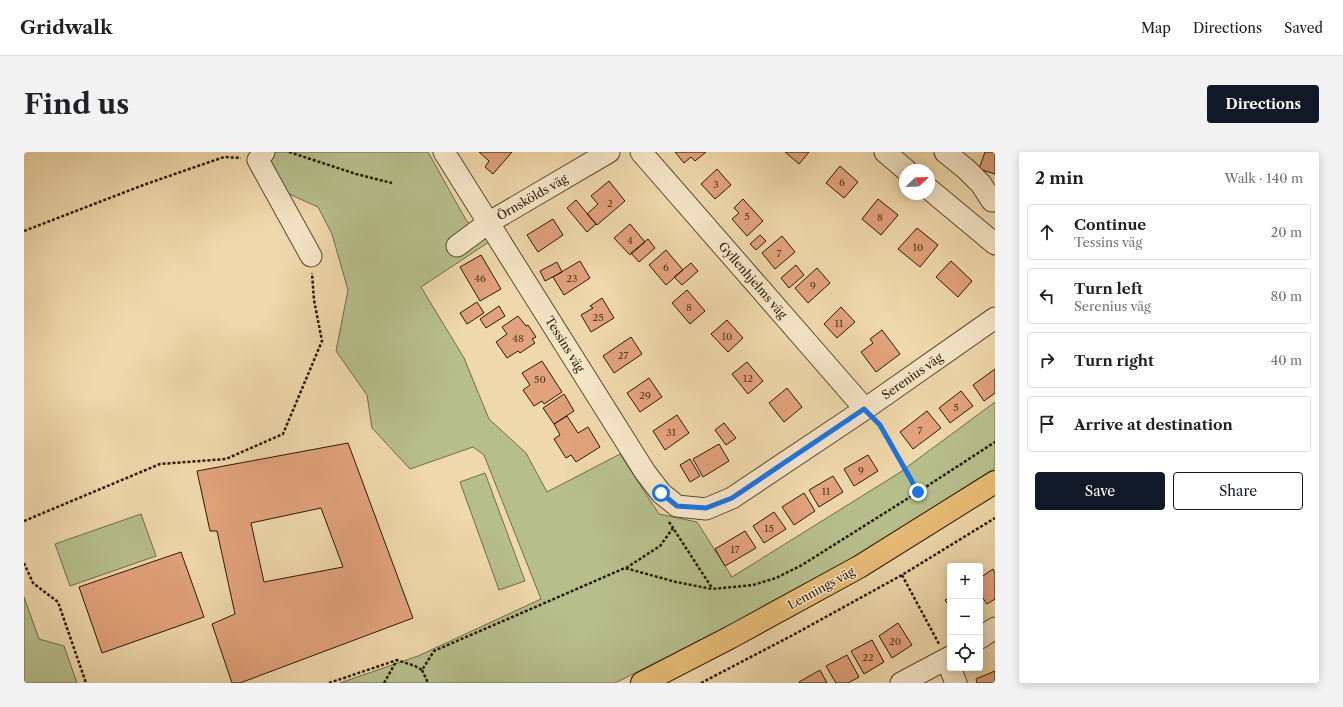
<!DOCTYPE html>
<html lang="en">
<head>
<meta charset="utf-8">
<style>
  body { margin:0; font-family:"Libre Caslon Text",serif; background:#f2f2f2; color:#202124 }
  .controls { position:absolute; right:12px; bottom:12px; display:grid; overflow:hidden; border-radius:4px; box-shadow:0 2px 10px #0003 }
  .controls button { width:36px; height:36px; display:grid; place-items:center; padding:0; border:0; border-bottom:1px solid #e0e0e0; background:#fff; color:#202124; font:20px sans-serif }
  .compass { position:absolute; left:875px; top:12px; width:36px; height:36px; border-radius:50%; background:#fff; box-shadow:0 2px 10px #0003; rotate:67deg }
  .stop { position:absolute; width:12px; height:12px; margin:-9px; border:3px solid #1a73e8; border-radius:50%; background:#fff }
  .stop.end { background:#1a73e8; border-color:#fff; box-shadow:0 1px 4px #0008 }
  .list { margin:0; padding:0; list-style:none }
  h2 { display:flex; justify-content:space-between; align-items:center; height:52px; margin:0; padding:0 16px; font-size:17px }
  h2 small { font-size:13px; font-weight:400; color:#757577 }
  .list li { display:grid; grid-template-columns:26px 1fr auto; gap:12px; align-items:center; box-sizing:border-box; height:56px; margin:0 8px 8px; padding:0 8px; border:1px solid #e0e0e0; border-radius:4px }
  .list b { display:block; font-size:15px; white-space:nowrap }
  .list p { margin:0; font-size:13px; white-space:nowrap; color:#757577 }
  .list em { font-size:13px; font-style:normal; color:#757577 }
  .actions { display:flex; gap:8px; padding:12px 16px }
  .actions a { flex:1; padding:9px 0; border:1px solid #111827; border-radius:4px; text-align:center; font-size:14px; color:#111827 }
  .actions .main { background:#111827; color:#fff }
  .icon { flex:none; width:22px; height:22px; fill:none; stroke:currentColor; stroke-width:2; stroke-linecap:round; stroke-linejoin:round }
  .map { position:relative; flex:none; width:971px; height:531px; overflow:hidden; border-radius:4px }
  header { display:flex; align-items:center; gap:24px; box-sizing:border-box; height:56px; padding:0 20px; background:#fff; border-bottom:1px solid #e0e0e0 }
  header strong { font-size:19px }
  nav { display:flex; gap:22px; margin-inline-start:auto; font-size:14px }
  .intro { display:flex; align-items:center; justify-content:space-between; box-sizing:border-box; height:96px; padding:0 24px }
  h1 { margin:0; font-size:28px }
  .button { padding:10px 18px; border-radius:4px; background:#111827; color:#fff; font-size:14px; font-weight:700 }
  main { display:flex; gap:24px; padding:0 24px }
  aside { flex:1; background:#fff; border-radius:4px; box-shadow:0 2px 10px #0003 }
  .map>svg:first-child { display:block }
  .green { fill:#b6bf8c; stroke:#706c49 }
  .building { fill:#e2a27b; stroke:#291a06; fill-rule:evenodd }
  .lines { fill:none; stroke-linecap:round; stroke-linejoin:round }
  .minor-casing { stroke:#5a4a2f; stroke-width:23 }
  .major-casing { stroke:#291a06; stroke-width:24 }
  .path { stroke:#291a06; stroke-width:2.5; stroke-dasharray:3 2; stroke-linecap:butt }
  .minor { stroke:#f5e6c8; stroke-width:21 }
  .major { stroke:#e8bc76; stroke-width:22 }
  .route { stroke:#1a73e8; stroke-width:5 }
  .labels { text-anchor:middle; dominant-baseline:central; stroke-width:3; stroke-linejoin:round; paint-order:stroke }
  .number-label { font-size:10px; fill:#573c23 }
  .street-label { font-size:12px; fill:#291a06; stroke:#f5e6c8 }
</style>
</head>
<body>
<header>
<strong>Gridwalk</strong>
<nav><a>Map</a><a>Directions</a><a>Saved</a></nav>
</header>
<div class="intro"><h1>Find us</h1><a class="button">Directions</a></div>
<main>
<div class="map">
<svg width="971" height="531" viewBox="0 0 971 531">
  <rect width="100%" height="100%" fill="#efd8ab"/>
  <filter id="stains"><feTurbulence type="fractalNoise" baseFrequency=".005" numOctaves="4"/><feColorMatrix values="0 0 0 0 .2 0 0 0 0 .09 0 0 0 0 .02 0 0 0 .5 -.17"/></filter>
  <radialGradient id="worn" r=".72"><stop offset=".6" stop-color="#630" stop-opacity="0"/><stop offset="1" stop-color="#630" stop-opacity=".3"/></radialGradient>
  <!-- green -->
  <path class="green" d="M234,0h170l38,68 23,22 -68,45 43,71 25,61 37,34 21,39 73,-38 39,60 38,8 35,55 167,-104 96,-71v66l-139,90 -131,70 -110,55h-275l78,-27 123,-57 -57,-144 -11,-8 -63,22 -38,-41 -5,-33 -31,-44 12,-61 -16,-56 -14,-27 -40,-18z
    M461,321l40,108 -26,9 -39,-108z
    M117,362l15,42 -86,30 -15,-42z
    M0,445l15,42 25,7 13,37h-53z"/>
  <!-- building -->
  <path class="building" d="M455,0h33l-19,22 -8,-7 4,-6z
    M651,0h31l-11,9 -4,-4 -7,6z
    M761,0h24l-10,12z
    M961,0h10v22l-16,-5z
    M816,14l18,16 -14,16 -18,-15z
    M693,17l14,16 -16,14 -14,-15z
    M585,29l16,20 -28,24 -10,-11 11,-10 -7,-8z
    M719,47l20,22 -16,15 -15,-17 7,-6 -5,-5z
    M854,47l20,16 -17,20 -19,-16z
    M552,48l20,24 -9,8 -20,-24z
    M529,67l10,16 -25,17 -11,-17z
    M606,72l15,18 -15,13 -16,-17z
    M893,76l21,17 -18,22 -22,-18z
    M736,83l6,6 -10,9 -6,-6z
    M758,84l13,16 -20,17 -13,-16z
    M624,87l7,9 -16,14 -8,-9z
    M642,98l17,20 -17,15 -17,-20z
    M457,103l20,34 -21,12 -20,-34z
    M556,109l10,17 -26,17 -11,-18z
    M927,109l21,20 -14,16 -22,-20z
    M533,110l5,10 -17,9 -5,-10z
    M667,111l7,8 -16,14 -8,-8z
    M772,113l8,10 -15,13 -8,-10z
    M793,116l13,15 -22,20 -13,-15z
    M663,138l18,21 -15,13 -18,-21z
    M578,146l12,20 -23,14 -10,-17 12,-7 -3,-2z
    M453,150l7,11 -17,11 -7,-11z
    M475,154l6,10 -19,12 -6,-9z
    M817,155l14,15 -18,16 -13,-14z
    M494,164l8,10 2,-1 8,12 -4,2 3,4 -15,10 -2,-2 -11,7 -11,-16 11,-8 -5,-7z
    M703,168l16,18 -15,14 -17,-18z
    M858,178l18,24 -24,18 -15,-20 12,-9 -3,-4z
    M607,185l11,17 -28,19 -11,-17z
    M518,209l20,31 -18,12 -2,-3 -8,5 -11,-16 7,-5 -8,-12z
    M723,210l16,19 -15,13 -16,-20z
    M971,217v24l-11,8 -11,-16z
    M625,226l13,19 -22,15 -13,-19z
    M763,236l15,19 -18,15 -15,-19z
    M937,239l12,15 -23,17 -11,-15z
    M540,242l10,17 -20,13 -11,-16z
    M903,259l14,17 -28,21 -13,-17z
    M653,263l12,18 -24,17 -12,-19z
    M543,264l11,17 10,-6 12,20 -24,15 -5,-7 -5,3 -12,-19 6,-4 -6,-11z
    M700,271l12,15 -10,7 -11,-15z
    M324,291l65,175 -173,65h-8l-20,-59 23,-10 -18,-83h-7l-13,-60zM297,356l22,59 -79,15 -13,-59z
    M695,292l10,17 -26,16 -10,-18z
    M844,303l10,16 -24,15 -10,-17z
    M666,307l10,17 -10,6 -10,-17z
    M809,324l10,16 -24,15 -10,-17z
    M780,341l11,18 -21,14 -12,-18z
    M750,360l12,17 -22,14 -11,-17z
    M721,379l11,17 -31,18 -10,-17z
    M157,400l23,65 -102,36 -23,-66z
    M969,417l2,4v26l-8,5 -7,-10v-16z
    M926,445v11l-5,-8z
    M874,471l14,22 -20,13 -13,-22z
    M848,488l12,22 -20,12 -13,-23z
    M823,503l12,22 -11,6h-12l-10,-17z
    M796,518l7,13h-27l-1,-1z
    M971,519v12h-18l-1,-4z"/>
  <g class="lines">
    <defs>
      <path id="minor" d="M240,0l-6,8 53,96
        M420,0l201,320 16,21 16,13 29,3 26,-11 133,-89 130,-91
        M617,0l224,257
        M861,0l21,18
        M921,0l21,17 15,15 11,17
        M905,37l66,55
        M433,94l31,-23 121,-71
        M956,486l15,-10
        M926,516l6,15
        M877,531l49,-26"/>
      <path id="major" d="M618,531l89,-46 128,-70 136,-85"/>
    </defs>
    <!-- minor casing -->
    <use href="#minor" class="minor-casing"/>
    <!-- major casing -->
    <use href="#major" class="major-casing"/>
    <!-- path -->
    <path class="path" d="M265,0l67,22 36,9
      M0,79l122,-47 78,-27 17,1
      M853,270l41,70
      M0,369l136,-57 66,-5 57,-25 39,-93 -8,-41 -2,-27
      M645,370l4,6
      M0,411l9,20 25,19 28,81
      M602,416l34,-22 13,-18 39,60
      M878,423l37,69
      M398,518l6,13
      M305,531l68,-23
      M360,531l13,-23 18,6 7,4 12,-19 191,-83 51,14 36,7 41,-4 23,-7 26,-13 116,-73 77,-50
      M677,531l92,-48 109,-60 93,-57"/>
    <!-- minor -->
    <use href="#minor" class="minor"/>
    <!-- major -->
    <use href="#major" class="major"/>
  </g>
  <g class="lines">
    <!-- route -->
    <path class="route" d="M637,341l16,13 29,2 26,-10 132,-89 16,16 38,67"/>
  </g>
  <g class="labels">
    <!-- number labels -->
    <g class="number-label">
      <text x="818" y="30">6</text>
      <text x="692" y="32">3</text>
      <text x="586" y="51">2</text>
      <text x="723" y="64">5</text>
      <text x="856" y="65">8</text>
      <text x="606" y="88">4</text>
      <text x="894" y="95">10</text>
      <text x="755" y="101">7</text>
      <text x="642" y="115">6</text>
      <text x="456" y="126">46</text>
      <text x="548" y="126">23</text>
      <text x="789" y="133">9</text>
      <text x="665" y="155">8</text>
      <text x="574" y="165">25</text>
      <text x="815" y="171">11</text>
      <text x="703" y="184">10</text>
      <text x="494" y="186">48</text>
      <text x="599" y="203">27</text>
      <text x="724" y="226">12</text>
      <text x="516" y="227">50</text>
      <text x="621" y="243">29</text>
      <text x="932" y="255">5</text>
      <text x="896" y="278">7</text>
      <text x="647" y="280">31</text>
      <text x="837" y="318">9</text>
      <text x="802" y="339">11</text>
      <text x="745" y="376">15</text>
      <text x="711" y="397">17</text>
      <text x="871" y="489">20</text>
      <text x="844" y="505">22</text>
    </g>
    <!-- street labels -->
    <g class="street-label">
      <text transform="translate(508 45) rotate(-30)">Örnskölds väg</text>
      <text transform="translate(729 128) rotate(49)">Gyllenhjelms väg</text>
      <text transform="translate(541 192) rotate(58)">Tessins väg</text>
      <text transform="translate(888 224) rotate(-35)">Serenius väg</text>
      <text transform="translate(797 436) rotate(-29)">Lennings väg</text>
    </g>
  </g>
  <rect width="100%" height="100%" filter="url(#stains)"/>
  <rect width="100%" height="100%" fill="url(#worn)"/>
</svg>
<div class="controls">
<button>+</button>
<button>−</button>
<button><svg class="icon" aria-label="locate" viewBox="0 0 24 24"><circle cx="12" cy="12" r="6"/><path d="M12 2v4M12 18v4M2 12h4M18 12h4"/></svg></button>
</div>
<svg class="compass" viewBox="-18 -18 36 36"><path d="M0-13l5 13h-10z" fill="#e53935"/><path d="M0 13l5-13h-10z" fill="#757577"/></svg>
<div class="stop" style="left:637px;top:341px"></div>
<div class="stop end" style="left:894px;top:340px"></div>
</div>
<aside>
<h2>2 min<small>Walk · 140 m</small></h2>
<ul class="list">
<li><svg class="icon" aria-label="ahead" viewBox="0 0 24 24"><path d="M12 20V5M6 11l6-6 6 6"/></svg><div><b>Continue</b><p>Tessins väg</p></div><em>20 m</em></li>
<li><svg class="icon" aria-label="left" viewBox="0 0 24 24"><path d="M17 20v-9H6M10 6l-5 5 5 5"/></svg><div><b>Turn left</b><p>Serenius väg</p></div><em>80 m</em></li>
<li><svg class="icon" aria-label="right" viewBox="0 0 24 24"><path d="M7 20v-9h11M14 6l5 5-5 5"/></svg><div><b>Turn right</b></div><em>40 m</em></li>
<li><svg class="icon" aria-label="arrive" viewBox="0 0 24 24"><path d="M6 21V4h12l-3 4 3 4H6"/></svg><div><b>Arrive at destination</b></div></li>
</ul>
<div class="actions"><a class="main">Save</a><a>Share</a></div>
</aside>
</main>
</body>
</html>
